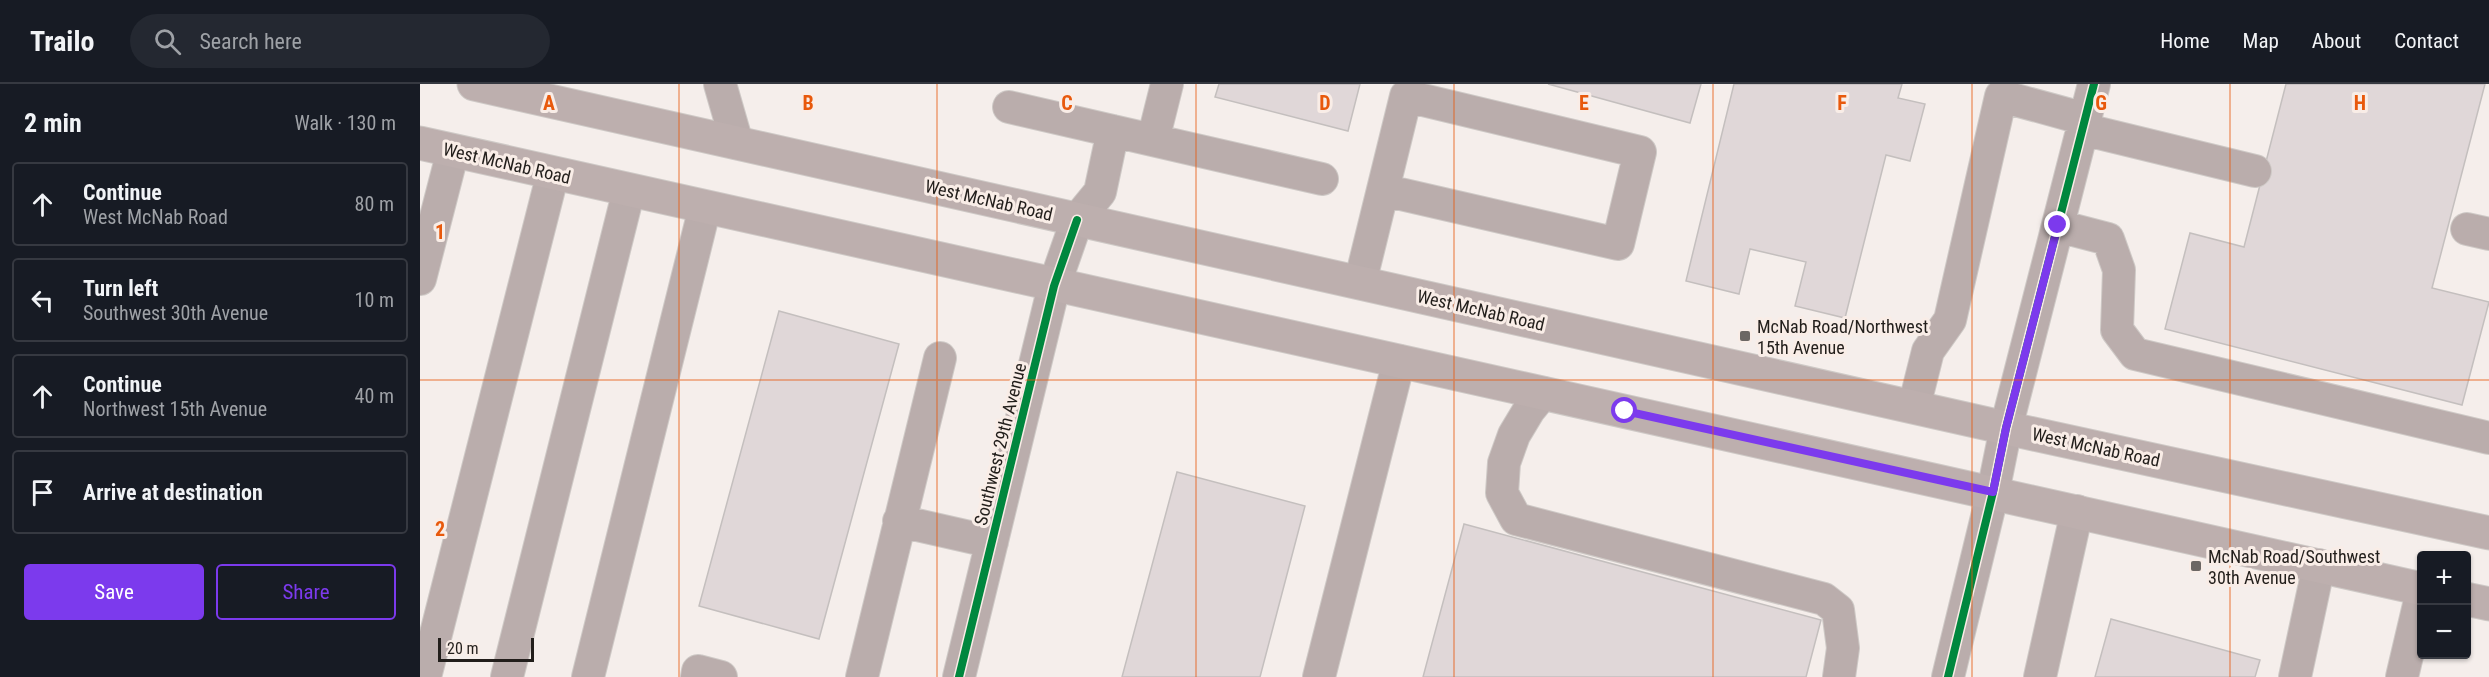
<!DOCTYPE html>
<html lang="en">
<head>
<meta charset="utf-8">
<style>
  body { margin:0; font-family:"Roboto Condensed",sans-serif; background:#242831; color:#f1f3f6 }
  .controls { position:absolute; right:18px; bottom:18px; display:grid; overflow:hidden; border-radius:6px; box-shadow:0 2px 4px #0004 }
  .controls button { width:54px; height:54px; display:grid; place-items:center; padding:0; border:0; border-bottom:2px solid #363941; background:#171b24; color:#f1f3f6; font:30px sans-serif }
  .scale { position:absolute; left:18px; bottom:15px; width:96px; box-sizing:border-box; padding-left:6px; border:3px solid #221e1b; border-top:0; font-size:16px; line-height:21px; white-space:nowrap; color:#221e1b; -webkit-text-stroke:4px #f9ede7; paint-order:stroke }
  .stop { position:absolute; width:18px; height:18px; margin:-14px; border:4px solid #7c3aed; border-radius:50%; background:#fff }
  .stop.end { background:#7c3aed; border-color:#fff; box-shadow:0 2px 6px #0008 }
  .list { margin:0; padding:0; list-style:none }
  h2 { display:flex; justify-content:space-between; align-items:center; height:78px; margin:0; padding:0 24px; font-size:26px }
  h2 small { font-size:20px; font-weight:400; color:#9ea1a6 }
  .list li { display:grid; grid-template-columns:39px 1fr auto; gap:18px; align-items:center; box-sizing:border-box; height:84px; margin:0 12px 12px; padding:0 12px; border:2px solid #363941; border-radius:6px }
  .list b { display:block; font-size:22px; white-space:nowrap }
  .list p { margin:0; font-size:20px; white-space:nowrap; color:#9ea1a6 }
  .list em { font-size:20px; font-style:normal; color:#9ea1a6 }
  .actions { display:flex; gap:12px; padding:18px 24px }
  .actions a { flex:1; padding:14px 0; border:2px solid #7c3aed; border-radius:6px; text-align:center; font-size:21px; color:#7c3aed }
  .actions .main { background:#7c3aed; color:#fff }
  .icon { flex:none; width:33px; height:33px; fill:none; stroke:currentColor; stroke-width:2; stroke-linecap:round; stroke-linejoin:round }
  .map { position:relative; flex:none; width:2069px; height:593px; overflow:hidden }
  header { display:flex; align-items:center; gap:36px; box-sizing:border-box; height:84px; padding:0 30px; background:#171b24; border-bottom:2px solid #363941 }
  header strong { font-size:28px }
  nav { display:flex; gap:33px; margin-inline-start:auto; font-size:21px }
  .search { width:420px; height:54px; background:#242831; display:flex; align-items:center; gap:15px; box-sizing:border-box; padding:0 21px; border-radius:33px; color:#9ea1a6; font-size:22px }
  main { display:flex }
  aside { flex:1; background:#171b24 }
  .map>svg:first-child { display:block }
  .building { fill:#e0d7d8; stroke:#c4bfbe; stroke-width:1.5 }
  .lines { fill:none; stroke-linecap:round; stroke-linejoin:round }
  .minor-casing { stroke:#cec9c6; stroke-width:34 }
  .major-casing { stroke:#cec9c6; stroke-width:35 }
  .minor { stroke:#baadac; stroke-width:32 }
  .major { stroke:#bdafae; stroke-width:33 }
  .cycleway-casing { stroke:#f9ede7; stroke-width:11 }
  .cycleway { stroke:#00873e; stroke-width:8 }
  .route { stroke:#7c3aed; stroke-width:8 }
  .grid { fill:none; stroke:#e8590c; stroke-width:1.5; stroke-opacity:0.55 }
  .poi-dot { fill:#6c6764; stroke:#f9ede7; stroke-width:2 }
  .labels { text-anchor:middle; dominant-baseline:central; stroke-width:6; stroke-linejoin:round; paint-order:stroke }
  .street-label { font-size:18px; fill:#221e1b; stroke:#f9ede7 }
  .poi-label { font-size:18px; fill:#221e1b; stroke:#f9ede7; text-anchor:start }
  .grid-label { font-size:20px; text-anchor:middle; font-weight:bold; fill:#e8590c; stroke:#f9ede7; stroke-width:6; stroke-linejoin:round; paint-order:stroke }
</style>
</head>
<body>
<header>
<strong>Trailo</strong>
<div class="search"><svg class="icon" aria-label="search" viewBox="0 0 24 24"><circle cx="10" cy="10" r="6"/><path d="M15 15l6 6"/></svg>Search here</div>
<nav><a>Home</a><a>Map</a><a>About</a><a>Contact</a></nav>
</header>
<main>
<aside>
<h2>2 min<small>Walk · 130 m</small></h2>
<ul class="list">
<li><svg class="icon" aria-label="ahead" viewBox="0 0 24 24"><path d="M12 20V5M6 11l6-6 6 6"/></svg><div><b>Continue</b><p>West McNab Road</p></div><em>80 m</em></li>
<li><svg class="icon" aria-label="left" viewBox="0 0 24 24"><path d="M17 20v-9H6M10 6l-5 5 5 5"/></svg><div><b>Turn left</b><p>Southwest 30th Avenue</p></div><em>10 m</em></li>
<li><svg class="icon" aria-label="ahead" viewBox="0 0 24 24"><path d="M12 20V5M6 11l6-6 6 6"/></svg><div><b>Continue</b><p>Northwest 15th Avenue</p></div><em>40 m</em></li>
<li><svg class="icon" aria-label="arrive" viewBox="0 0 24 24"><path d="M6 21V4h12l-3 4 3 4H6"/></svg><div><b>Arrive at destination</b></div></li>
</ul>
<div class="actions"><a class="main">Save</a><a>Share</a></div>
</aside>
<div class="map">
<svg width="2069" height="593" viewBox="0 0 2069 593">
  <rect width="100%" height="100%" fill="#f5eeeb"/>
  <!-- building -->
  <path class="building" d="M799,0h141l-12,47 -133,-34z
    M1128,0h153l-11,39z
    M1314,0h168l-4,14 27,6 -15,57 -24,-6 -41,163 -50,-12 11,-44 -56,-13 -11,45 -53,-13z
    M1866,0h199l-53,204 57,14 -27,103 -297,-76 25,-96 54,14z
    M359,227l120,33 -80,295 -120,-33z
    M757,388l128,34 -45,171h-138z
    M1044,440l357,96 -15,57h-383z
    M1691,535l149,41 -5,17h-160z"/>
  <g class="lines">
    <defs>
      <path id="minor" d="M300,0l17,59
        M589,23l104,24
        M1662,45l173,42
        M733,56l14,-56
        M1638,142l50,13 11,31 -2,60 18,24 354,84
        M2047,145l22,5
        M0,195l33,-128
        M940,199l46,-187 234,56 -22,92 -235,-54
        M1123,309l-14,17 -15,25 -10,28 -2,30 14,26 308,80 14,11 5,38 -4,29
        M1494,323l14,-56 22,-31 51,-224 84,23
        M479,437l93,21
        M5,593l128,-504
        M87,593l122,-487
        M168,593l117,-470
        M277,593l1,-6 23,6
        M442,593l78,-319
        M539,593l95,-391 23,-66 23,-28 13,-61 209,48
        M899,593l80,-316
        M1528,593l45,-185 13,-64 88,-344
        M1620,593l37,-166
        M1875,593l24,-112
        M1982,593l20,-85"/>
      <path id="major" d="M54,0l1532,344 483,105
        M0,59l2002,446
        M2046,515l23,5"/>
    </defs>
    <!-- minor casing -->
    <use href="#minor" class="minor-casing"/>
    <!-- major casing -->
    <use href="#major" class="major-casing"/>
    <!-- minor -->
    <use href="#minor" class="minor"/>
    <!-- major -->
    <use href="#major" class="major"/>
    <defs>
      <path id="cycleway" d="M539,593l95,-391 23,-66
        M1528,593l45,-185 13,-64 88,-344"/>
    </defs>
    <!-- cycleway casing -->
    <use href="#cycleway" class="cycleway-casing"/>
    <!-- cycleway -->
    <use href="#cycleway" class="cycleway"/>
  </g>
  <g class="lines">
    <!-- route -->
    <path class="route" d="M1205,327l368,81 13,-64 52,-203"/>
  </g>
  <!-- grid -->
  <path class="grid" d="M259,0v593M517,0v593M776,0v593M1034,0v593M1293,0v593M1552,0v593M1810,0v593M0,296h2069"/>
  <!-- markers -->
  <g class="poi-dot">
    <rect x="1319" y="246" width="12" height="12" rx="3"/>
    <rect x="1770" y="476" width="12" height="12" rx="3"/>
  </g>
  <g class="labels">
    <!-- street labels -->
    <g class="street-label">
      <text transform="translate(87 79) rotate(13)">West McNab Road</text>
      <text transform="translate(569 116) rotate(13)">West McNab Road</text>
      <text transform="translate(1061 226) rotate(13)">West McNab Road</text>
      <text transform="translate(580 360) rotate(-76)">Southwest 29th Avenue</text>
      <text transform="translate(1676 363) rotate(12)">West McNab Road</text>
    </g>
    <!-- poi labels -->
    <g class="poi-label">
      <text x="1337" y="242">McNab Road/Northwest<tspan x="1337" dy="21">15th Avenue</tspan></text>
      <text x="1788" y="472">McNab Road/Southwest<tspan x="1788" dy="21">30th Avenue</tspan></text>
    </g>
  </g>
  <g class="grid-label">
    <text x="129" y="26">A</text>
    <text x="388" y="26">B</text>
    <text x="647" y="26">C</text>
    <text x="905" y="26">D</text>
    <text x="1164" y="26">E</text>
    <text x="1422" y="26">F</text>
    <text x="1681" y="26">G</text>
    <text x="1940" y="26">H</text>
    <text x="20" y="155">1</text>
    <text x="20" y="452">2</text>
  </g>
</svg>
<div class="controls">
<button>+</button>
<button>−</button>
</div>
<div class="scale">20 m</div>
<div class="stop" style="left:1205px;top:327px"></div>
<div class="stop end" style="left:1638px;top:141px"></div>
</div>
</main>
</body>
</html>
